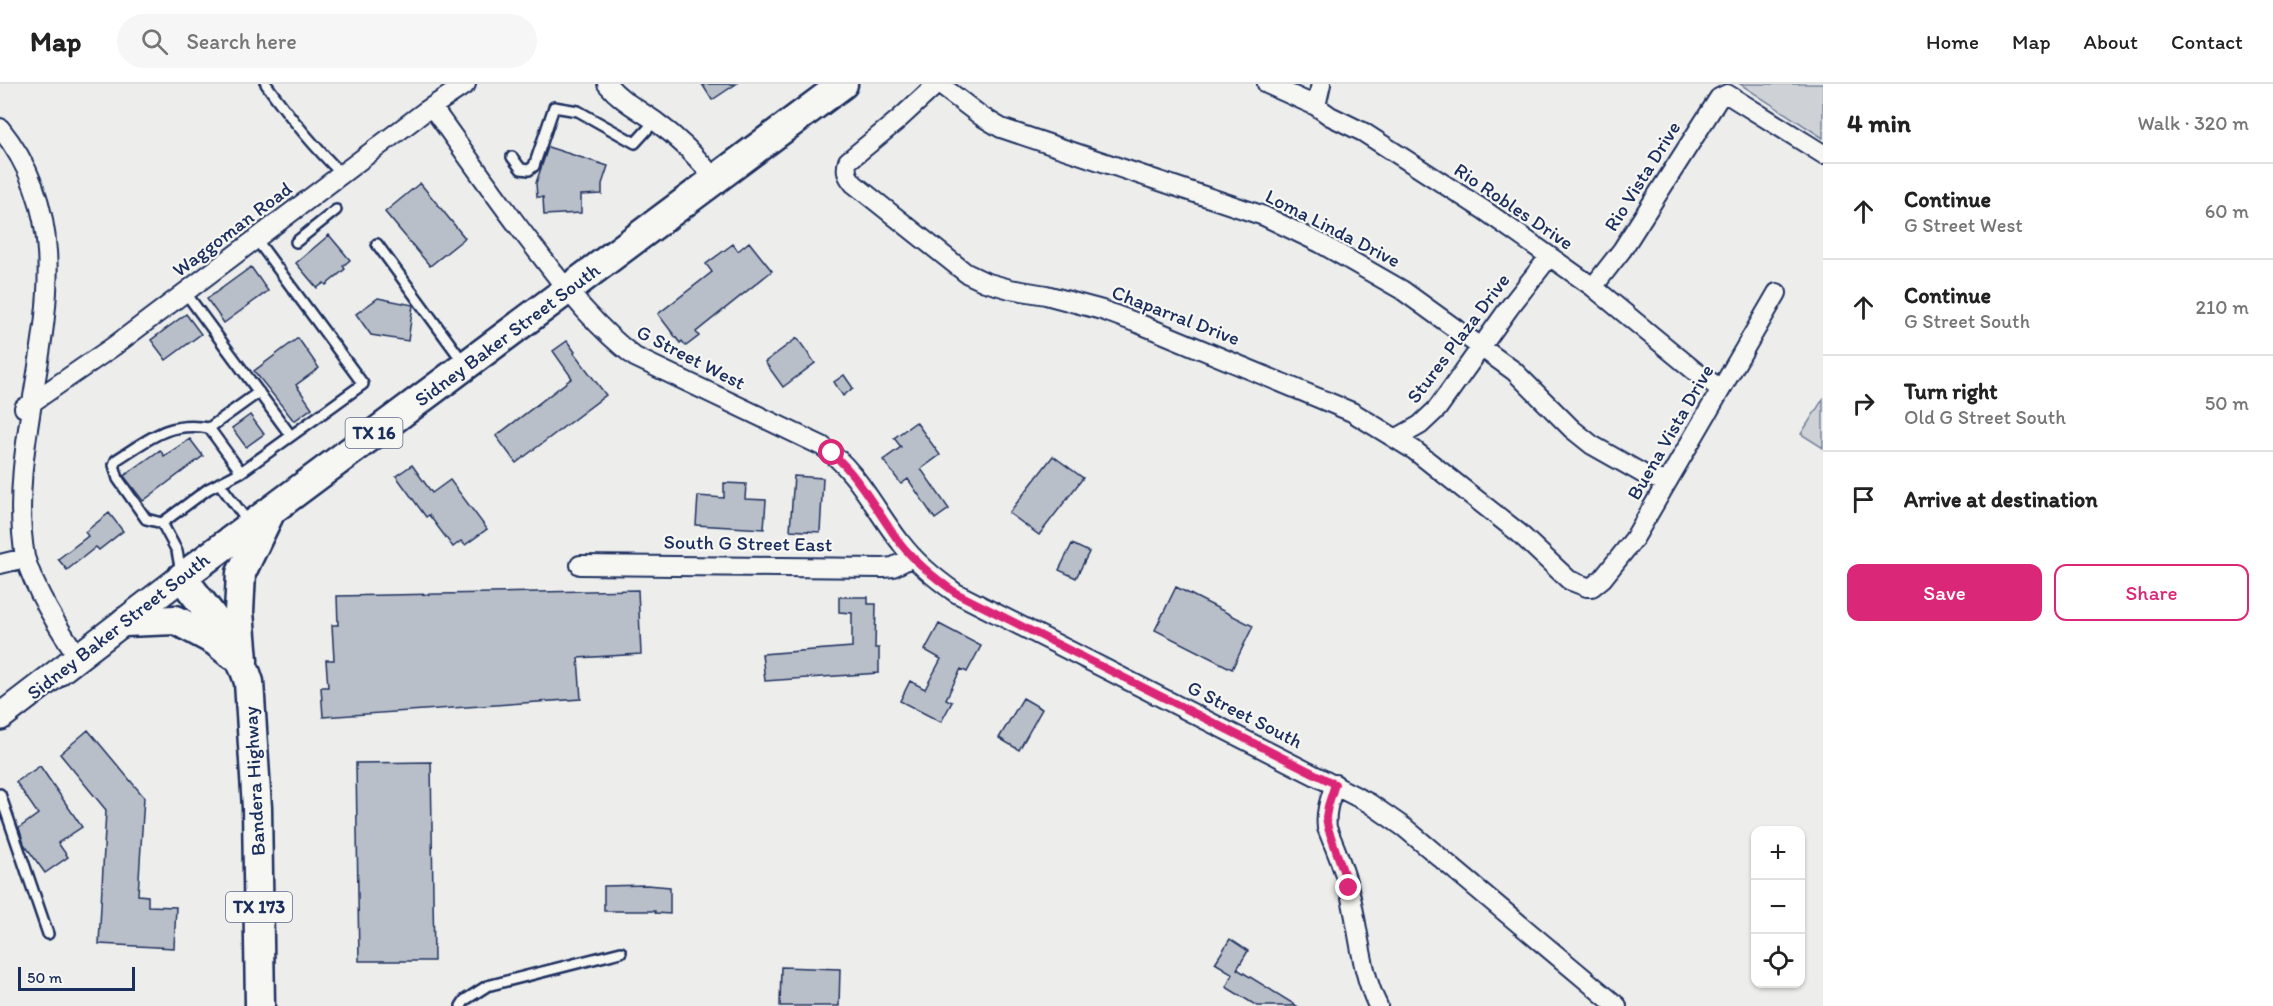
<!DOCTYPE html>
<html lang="en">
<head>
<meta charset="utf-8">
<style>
  body { margin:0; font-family:Itim,sans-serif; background:#f6f6f6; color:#222 }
  .controls { position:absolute; right:18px; bottom:18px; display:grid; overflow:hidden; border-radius:12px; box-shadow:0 2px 4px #0004 }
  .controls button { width:54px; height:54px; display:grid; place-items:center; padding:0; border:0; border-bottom:2px solid #e0e0e0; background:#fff; color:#222; font:30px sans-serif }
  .scale { position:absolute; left:18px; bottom:15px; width:117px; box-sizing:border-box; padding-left:6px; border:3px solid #1b2f5e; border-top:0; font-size:16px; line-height:21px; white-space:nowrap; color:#1b2f5e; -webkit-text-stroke:4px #f6f6f2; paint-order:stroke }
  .stop { position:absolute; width:18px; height:18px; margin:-14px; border:4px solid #db2777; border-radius:50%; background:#fff }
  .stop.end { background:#db2777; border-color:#fff; box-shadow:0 2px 6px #0008 }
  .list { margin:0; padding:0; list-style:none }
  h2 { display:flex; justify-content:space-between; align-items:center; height:78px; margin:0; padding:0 24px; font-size:26px }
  h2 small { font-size:20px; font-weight:400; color:#767676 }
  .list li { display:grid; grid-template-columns:39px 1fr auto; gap:18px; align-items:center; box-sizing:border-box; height:96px; padding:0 24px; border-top:2px solid #e0e0e0 }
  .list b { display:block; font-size:22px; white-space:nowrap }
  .list p { margin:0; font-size:20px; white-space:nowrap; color:#767676 }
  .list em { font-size:20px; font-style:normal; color:#767676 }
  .actions { display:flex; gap:12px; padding:18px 24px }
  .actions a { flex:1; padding:14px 0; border:2px solid #db2777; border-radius:12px; text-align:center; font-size:21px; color:#db2777 }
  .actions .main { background:#db2777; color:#fff }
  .icon { flex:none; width:33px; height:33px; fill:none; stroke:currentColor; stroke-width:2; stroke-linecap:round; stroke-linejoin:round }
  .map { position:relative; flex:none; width:1823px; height:922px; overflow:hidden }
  header { display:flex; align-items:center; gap:36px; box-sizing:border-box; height:84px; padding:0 30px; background:#fff; border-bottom:2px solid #e0e0e0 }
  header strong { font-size:28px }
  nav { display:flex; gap:33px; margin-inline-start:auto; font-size:21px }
  .search { width:420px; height:54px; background:#f6f6f6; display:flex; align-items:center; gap:15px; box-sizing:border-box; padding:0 21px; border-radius:33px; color:#767676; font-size:22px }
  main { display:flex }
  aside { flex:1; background:#fff }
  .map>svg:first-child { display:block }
  .green { fill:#ced2d7; stroke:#74809a; stroke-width:1.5 }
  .building { fill:#b9bfc8; stroke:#1b2f5e; stroke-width:1.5 }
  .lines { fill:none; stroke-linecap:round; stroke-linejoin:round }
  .lane-casing { stroke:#1b2f5e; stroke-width:14 }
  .street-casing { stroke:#1b2f5e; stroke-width:22 }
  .secondary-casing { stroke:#1b2f5e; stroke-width:30 }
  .primary-casing { stroke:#1b2f5e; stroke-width:33 }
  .lane { stroke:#f6f6f2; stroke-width:9 }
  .street { stroke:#f6f6f2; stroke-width:18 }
  .secondary { stroke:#f6f6f2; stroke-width:26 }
  .primary { stroke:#f6f6f2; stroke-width:28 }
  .route { stroke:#db2777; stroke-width:8 }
  .labels { text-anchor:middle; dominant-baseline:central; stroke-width:4.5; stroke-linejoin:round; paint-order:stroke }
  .shield { fill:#f6f6f2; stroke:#5d6b8a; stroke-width:1.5 }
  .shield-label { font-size:18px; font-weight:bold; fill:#1b2f5e }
  .street-label { font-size:20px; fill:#1b2f5e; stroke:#f6f6f2 }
</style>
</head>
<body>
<header>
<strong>Map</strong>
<div class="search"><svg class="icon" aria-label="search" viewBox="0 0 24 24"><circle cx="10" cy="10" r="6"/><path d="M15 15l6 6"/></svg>Search here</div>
<nav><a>Home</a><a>Map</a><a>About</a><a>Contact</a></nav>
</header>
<main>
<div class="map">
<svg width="1823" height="922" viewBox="0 0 1823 922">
  <rect width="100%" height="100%" fill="#edeeec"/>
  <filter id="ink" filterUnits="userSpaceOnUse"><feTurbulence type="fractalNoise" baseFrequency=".0167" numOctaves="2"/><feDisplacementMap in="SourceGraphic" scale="12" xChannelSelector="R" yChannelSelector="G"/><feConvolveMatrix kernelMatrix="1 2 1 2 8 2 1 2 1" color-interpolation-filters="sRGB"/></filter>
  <g filter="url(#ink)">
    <!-- green -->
    <path class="green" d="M1740,0h83v54z
      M1823,315v49l-22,-14z"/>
    <!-- building -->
    <path class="building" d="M702,0h34l-24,16z
      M548,63l60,19 -6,18v10l-21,1v18l-37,2 -1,-18h-6l-1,-14z
      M420,99l45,55 -35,28 -45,-54z
      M329,151l21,25 -7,6 2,3 -19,16 -2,-2 -7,5 -21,-25z
      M749,158l23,29 -76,61 3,4 -13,10 -4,-5 -2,2 -22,-29 54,-42 -6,-8 27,-20 5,7z
      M251,183l17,24 -44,32 -17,-24z
      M378,214l35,7 -5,36 -37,-6 -15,-21z
      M186,230l15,20 -35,26 -15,-20z
      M298,254l21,30 -23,17 16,23 -18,13 -40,-50z
      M797,254l18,25 -32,24 -18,-25z
      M567,257l8,11 -1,1 32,42 -90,68 -20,-27 76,-58 -19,-27z
      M844,291l9,13 -10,8 -9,-14z
      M250,331l14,19 -18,13 -14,-19z
      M916,338l24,33 -19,14 28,40 -14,10 -27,-40 -7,5 -18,-24 18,-13 -7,-9z
      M190,355l13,17 -60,45 -19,-25 36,-26 4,6z
      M1053,372l30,22 -44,57 -30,-22z
      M412,381l20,28 18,-13 37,49 -22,16 -4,-4 -8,6 -24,-32 -3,2 -30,-41z
      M794,392l29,2 -3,54 -30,-2z
      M724,399l22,1 -1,15 21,1 -2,29 -68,-4 2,-29 26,2z
      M109,429l14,18 -24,19 -3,-3 -29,23 -9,-11 30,-23 -3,-4z
      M1072,460l17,8 -13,26 -17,-8z
      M1176,503l77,39 -21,43 -77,-39z
      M638,506l3,64 -63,4 3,41 -258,18 -2,-30h7l-2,-27h8l-2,-35h6l-1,-29z
      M839,513h29v7h8l-1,44h4v25l-114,8 -3,-27 90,-7v-34l-13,-1z
      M939,540l42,22 -14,26 -6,-3 -15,30 6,3 -11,20 -41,-21 10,-20 15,8 16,-30 -16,-9z
      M1023,614l19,11 -23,41 -20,-12z
      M88,646l56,67 -6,98 10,1v10l28,1 -2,41 -75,-4 7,-134 -46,-56z
      M431,678l3,199h-75l-3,-198z
      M40,682l42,61 -24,16 10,14 -23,16 -21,-29 -5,-16 19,-14 -22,-32z
      M647,801l23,2v27l-15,-1v-2h-51v-25z
      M1230,855l18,12 -11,18 60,37h-40l-31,-19 7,-13 -18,-11z
      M781,883l59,2 -1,37h-59z"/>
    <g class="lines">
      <defs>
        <path id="lane" d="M266,0c23,32 47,62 76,90
          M512,73l9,12 8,1 5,-4 20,-59 24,4 57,32 20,-22
          M296,158l40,-32
          M377,160l87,119
          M185,208l106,144 72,-52 -107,-145
          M259,308l-50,36 32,44 50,-36
          M219,399l29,39
          M162,439l-16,-4 -28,-40 -4,-14 2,-5c34,-21 51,-39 93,-32
          M181,488l-4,-21 -15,-28 46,-34 33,-17
          M0,710l48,140
          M461,922l4,-6 22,-14 134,-34"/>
        <path id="street" d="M607,0c14,17 31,25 48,37 25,18 42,35 60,59
          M937,0l-39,36 -50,41c-3,10 -1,15 6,23l112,89 19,9 25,7 36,6 56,15 38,14 212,88 62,38 105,83 50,47 18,7h5l11,-9 31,-39 143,-246
          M939,0l42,32 20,12 263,88 56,27 82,47 112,81 58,58 20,16 55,31 20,6
          M1267,0l49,22 14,10 33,16 121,78 109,77 103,85 25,17
          M1316,22l5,-22
          M432,23c36,50 71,101 109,149 28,37 57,73 94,101l187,89c36,25 52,63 79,97 15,20 35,36 55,50l413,210 36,25 212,178
          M0,44c105,129 0,285 25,429 9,32 35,74 54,101
          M1593,203l29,-37 97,-152 8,-4 96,60
          M24,324l90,-62 310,-234 42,-28
          M1397,354l23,-13 17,-16 72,-101 40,-51
          M0,480l25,-6
          M580,481l303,3 10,-1 20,-10
          M1335,700c-5,15 -10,28 -8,44 8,20 17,40 22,61 10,39 11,81 29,117"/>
        <path id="secondary" d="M0,633l182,-140"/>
        <g id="primary">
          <path d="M125,538l51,-2 39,21 16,13"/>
          <path d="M243,576l-4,-48 2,-39 28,-58"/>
          <path id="s1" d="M260,922l-3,-198 -8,-126c-12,-40 -43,-72 -67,-105l661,-493"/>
        </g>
      </defs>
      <!-- lane casing -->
      <use href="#lane" class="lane-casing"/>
      <!-- street casing -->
      <use href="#street" class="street-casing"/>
      <!-- secondary casing -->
      <use href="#secondary" class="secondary-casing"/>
      <!-- primary casing -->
      <use href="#primary" class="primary-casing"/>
      <!-- lane -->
      <use href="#lane" class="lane"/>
      <!-- street -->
      <use href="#street" class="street"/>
      <!-- secondary -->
      <use href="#secondary" class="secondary"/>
      <!-- primary -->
      <use href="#primary" class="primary"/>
    </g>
  </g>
  <g class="lines" filter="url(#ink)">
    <!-- route -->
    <path class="route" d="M832,369c29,26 45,59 68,90 16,20 36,36 56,50l379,191 -7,22 -2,11 2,11 21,60"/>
  </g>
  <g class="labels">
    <!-- shield labels -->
    <g class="shield">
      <rect x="345.5" y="334" width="57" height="30" rx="4.5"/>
      <rect x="226" y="808" width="66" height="30" rx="4.5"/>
    </g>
    <g class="shield-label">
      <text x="374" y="349">TX 16</text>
      <text x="259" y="823">TX 173</text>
    </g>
    <!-- street labels -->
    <g class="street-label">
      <text transform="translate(1642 92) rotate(-58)">Rio Vista Drive</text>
      <text transform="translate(1514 122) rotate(34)">Rio Robles Drive</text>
      <text transform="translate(1333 144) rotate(27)">Loma Linda Drive</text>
      <text transform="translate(232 145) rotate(-37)">Waggoman Road</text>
      <text transform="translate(1176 231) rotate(21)">Chaparral Drive</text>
      <text stroke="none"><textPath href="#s1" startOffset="855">Sidney Baker Street South</textPath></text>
      <text transform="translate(1458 254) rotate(-53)">Stures Plaza Drive</text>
      <text transform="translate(691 273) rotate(27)">G Street West</text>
      <text transform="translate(1670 348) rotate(-60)">Buena Vista Drive</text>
      <text transform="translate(748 459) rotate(1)">South G Street East</text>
      <text transform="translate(118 542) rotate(-38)">Sidney Baker Street South</text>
      <text transform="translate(1245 630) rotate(27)">G Street South</text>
      <text transform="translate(254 697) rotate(-93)">Bandera Highway</text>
    </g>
  </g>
</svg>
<div class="controls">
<button>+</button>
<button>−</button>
<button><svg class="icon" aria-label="locate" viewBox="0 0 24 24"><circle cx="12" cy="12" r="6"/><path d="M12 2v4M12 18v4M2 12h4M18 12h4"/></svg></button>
</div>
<div class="scale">50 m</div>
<div class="stop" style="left:832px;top:369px"></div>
<div class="stop end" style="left:1349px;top:804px"></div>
</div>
<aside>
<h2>4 min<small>Walk · 320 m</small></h2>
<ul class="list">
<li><svg class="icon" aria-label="ahead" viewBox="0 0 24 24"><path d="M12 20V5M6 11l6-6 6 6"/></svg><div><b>Continue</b><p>G Street West</p></div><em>60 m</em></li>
<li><svg class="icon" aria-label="ahead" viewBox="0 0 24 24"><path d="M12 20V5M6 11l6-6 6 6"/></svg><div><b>Continue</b><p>G Street South</p></div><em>210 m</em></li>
<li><svg class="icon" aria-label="right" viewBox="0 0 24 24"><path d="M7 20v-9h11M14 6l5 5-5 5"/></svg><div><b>Turn right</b><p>Old G Street South</p></div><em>50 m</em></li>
<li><svg class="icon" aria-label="arrive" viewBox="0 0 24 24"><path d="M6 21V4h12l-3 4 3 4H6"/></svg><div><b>Arrive at destination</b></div></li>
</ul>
<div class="actions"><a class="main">Save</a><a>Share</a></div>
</aside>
</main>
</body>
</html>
